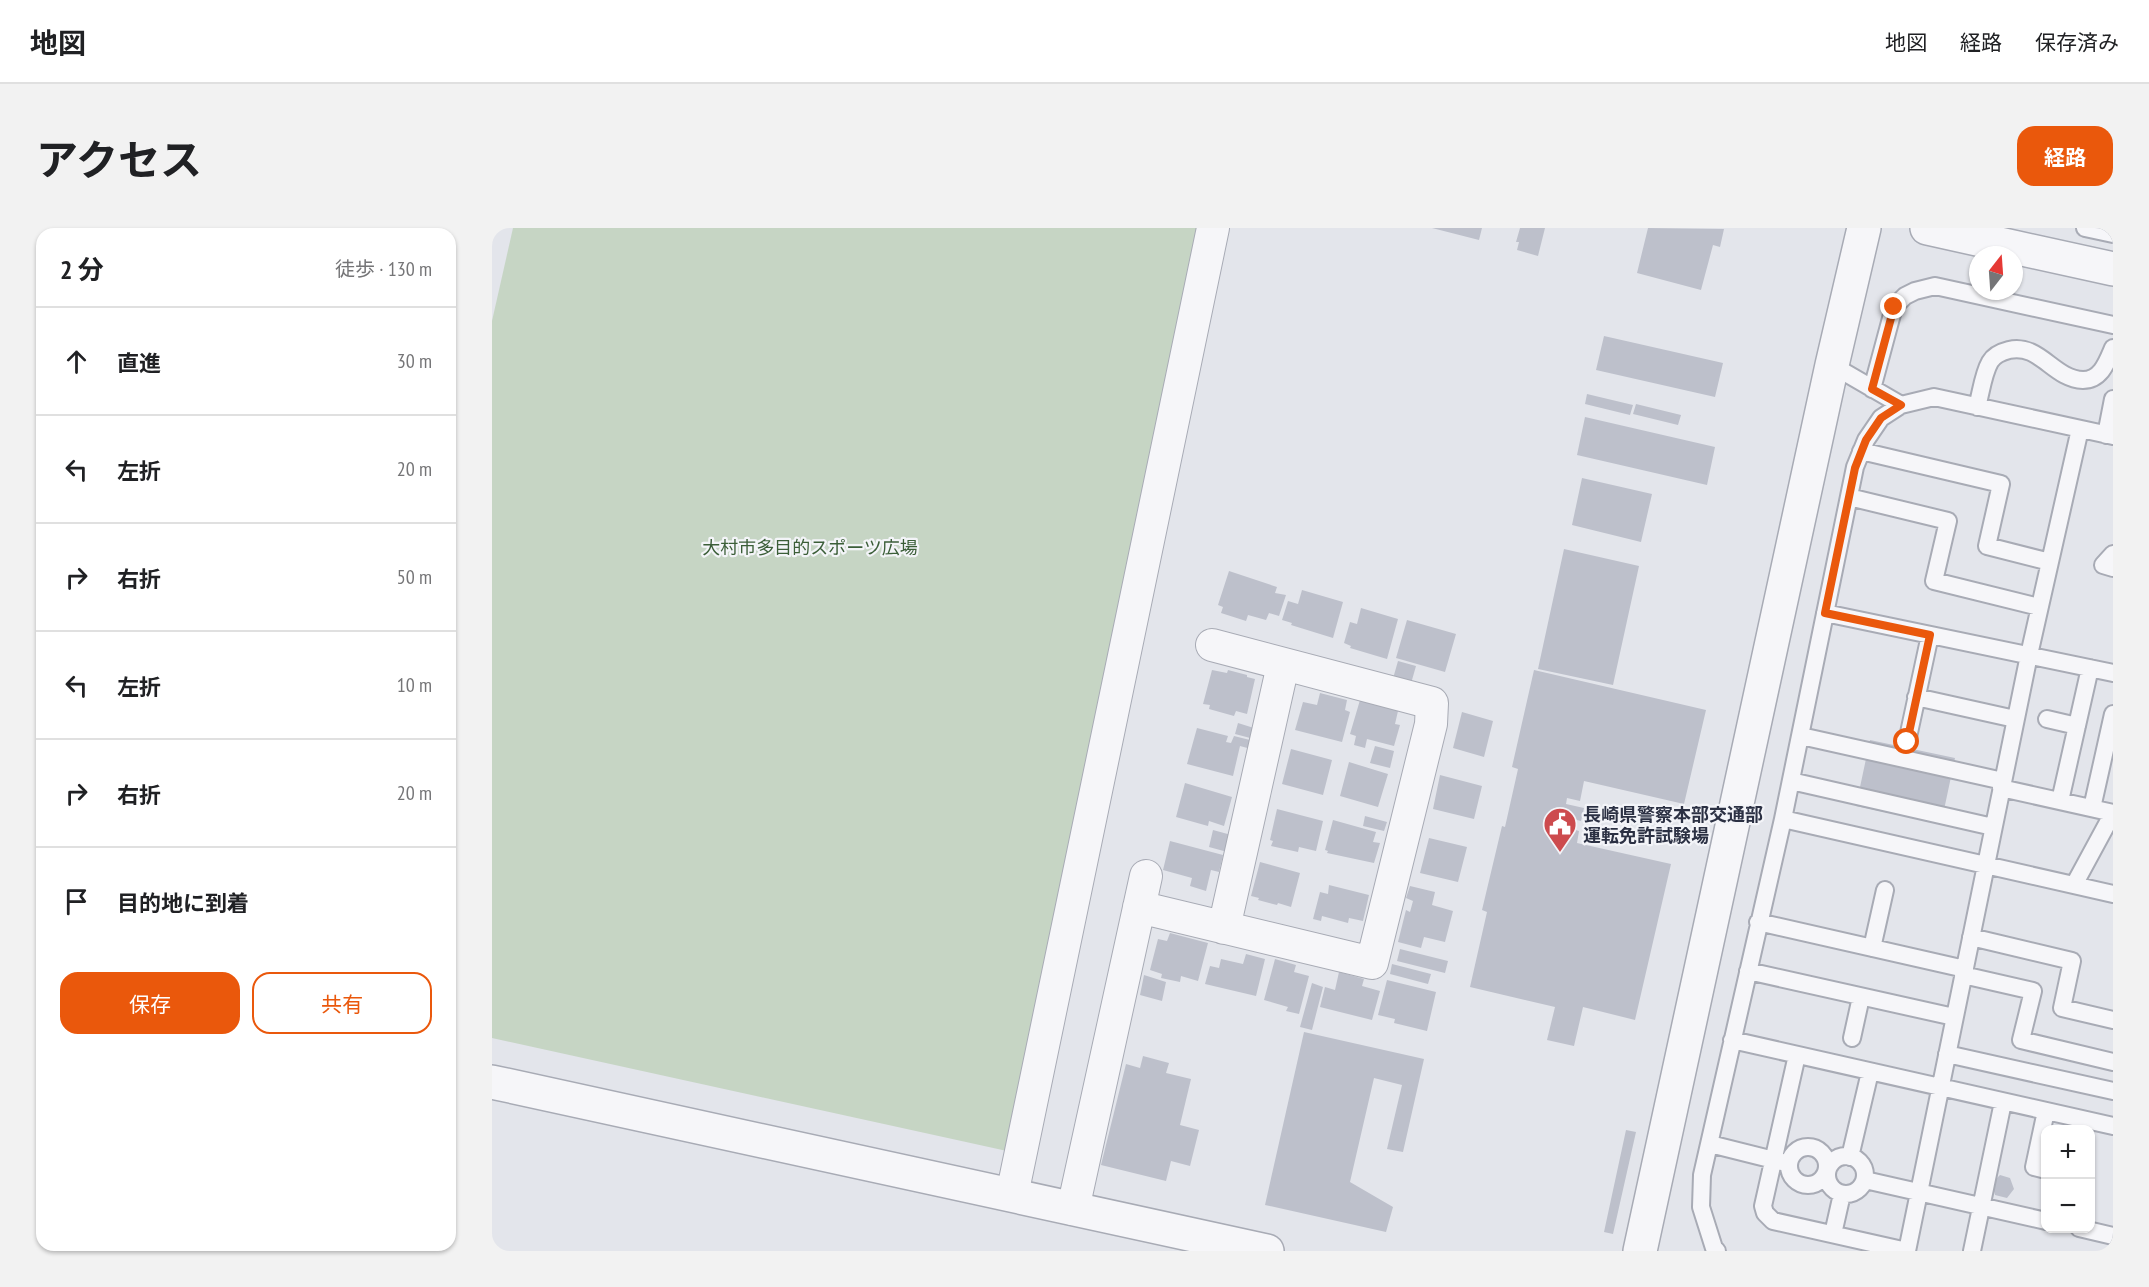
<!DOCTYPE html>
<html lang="ja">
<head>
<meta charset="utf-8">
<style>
  body { margin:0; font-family:"PT Sans Narrow","Noto Sans JP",sans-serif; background:#f2f2f2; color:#202124 }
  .controls { position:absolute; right:18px; bottom:18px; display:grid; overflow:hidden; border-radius:12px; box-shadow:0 2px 4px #0004 }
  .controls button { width:54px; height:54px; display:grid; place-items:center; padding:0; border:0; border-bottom:2px solid #e0e0e0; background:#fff; color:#202124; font:30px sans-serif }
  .compass { position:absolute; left:1477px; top:18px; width:54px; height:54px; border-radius:50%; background:#fff; box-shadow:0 2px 4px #0004; rotate:17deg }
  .stop { position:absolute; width:18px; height:18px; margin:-14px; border:4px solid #ea580c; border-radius:50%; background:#fff }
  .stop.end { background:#ea580c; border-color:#fff; box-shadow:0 2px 6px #0008 }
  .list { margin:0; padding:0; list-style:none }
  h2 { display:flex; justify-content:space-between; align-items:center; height:78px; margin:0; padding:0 24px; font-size:26px }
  h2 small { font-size:20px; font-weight:400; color:#757577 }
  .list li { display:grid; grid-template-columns:39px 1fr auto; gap:18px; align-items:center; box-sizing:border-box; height:108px; padding:0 24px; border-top:2px solid #e0e0e0 }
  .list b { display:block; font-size:22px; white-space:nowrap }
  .list em { font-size:20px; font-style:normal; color:#757577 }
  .actions { display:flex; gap:12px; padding:18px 24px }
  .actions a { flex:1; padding:14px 0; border:2px solid #ea580c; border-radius:18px; text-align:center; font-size:21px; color:#ea580c }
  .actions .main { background:#ea580c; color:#fff }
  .icon { flex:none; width:33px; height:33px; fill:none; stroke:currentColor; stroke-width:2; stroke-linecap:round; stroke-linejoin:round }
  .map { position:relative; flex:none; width:1621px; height:1023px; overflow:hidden; border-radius:18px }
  header { display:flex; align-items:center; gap:36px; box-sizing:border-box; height:84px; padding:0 30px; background:#fff; border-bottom:2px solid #e0e0e0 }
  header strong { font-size:28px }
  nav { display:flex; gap:33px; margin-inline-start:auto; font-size:21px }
  .intro { display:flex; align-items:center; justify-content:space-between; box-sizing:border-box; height:144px; padding:0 36px }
  h1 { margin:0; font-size:42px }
  .button { padding:15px 27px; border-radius:18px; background:#ea580c; color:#fff; font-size:21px; font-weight:700 }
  main { display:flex; gap:36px; padding:0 36px }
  aside { flex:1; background:#fff; border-radius:18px; box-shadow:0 2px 4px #0004 }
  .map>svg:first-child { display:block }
  .green { fill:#c6d5c4 }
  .building { fill:#bdc0cb }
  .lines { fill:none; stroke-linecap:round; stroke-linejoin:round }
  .service-casing { stroke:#a8abb5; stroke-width:20 }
  .minor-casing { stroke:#a8abb5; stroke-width:34 }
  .tertiary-casing { stroke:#a8abb5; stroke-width:36 }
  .service { stroke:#f6f6f9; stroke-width:16 }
  .minor { stroke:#f6f6f9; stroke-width:32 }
  .tertiary { stroke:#f6f6f9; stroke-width:33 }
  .route { stroke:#ea580c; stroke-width:8 }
  .labels { text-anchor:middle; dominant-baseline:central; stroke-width:4.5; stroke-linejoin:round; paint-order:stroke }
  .park-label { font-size:18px; fill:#3b5e38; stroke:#f3f4f8 }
  .poi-label { font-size:18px; font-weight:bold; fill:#2b3043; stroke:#f3f4f8; text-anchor:start }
</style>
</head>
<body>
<header>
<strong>地図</strong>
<nav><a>地図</a><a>経路</a><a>保存済み</a></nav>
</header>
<div class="intro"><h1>アクセス</h1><a class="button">経路</a></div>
<main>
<aside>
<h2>2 分<small>徒歩 · 130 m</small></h2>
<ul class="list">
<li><svg class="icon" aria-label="ahead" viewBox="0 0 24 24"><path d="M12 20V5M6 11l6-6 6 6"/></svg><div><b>直進</b></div><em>30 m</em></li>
<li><svg class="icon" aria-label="left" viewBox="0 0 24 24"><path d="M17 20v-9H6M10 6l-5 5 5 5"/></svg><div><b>左折</b></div><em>20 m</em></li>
<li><svg class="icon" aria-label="right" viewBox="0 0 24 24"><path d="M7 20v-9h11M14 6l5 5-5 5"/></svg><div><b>右折</b></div><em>50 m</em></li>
<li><svg class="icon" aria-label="left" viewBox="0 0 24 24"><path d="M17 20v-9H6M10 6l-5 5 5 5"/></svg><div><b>左折</b></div><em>10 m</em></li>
<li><svg class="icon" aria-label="right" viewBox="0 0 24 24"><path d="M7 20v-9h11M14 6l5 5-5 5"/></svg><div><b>右折</b></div><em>20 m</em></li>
<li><svg class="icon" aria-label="arrive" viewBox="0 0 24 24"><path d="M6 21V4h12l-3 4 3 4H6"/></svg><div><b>目的地に到着</b></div></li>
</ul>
<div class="actions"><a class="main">保存</a><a>共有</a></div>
</aside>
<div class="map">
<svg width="1621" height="1023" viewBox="0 0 1621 1023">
  <rect width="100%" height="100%" fill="#e3e5eb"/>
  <!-- green -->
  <path class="green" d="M21,0h692l-198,923 -515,-113v-717z"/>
  <!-- building -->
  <path class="building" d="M940,0h50l-3,12z
    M1028,0h25l-7,28 -21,-6 2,-8h-3z
    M1156,0l76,1 -4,18 -7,-2 -12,45 -64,-17z
    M1112,108l119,27 -8,34 -119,-27z
    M1095,166l46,11 -3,10 -45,-11z
    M1144,176l45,11 -3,10 -45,-11z
    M1093,189l130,30 -8,38 -130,-30z
    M1090,250l70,16 -11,48 -69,-17z
    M1072,321l75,17 -26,119 -75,-16z
    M737,343l48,16 -2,6 11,2 -7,21 -10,-3 -3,7 -18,-5 -2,6 -25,-8 2,-6 -5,-2z
    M810,362l41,12 -10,36 -42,-13 1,-2 -10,-3 6,-19 10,3z
    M869,380l37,11 -11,40 -37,-11 1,-2 -7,-3 6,-21 7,2z
    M915,392l49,14 -11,38 -49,-14z
    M906,433l18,5 -6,21 -18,-5z
    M720,442l15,3 1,-3 19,5v2l8,2 -8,35 -11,-3 -2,5 -25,-7 1,-4 -7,-1z
    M1042,442l172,40 -22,94 -100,-23 -4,20 -13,-3 -1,6 18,4 -3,13 -17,-4 -2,9 17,5 -2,12 94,21 -36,156 -52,-13 -9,39 -27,-6 8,-33 -85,-20 17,-75 -5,-2 20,-84 3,1 13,-58 -6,-2z
    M828,465l27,7 -2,10 5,2 -8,30 -47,-12 8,-28 14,3z
    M868,472l38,11 -3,13 5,1 -6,21 -27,-7 -2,9 -11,-3 2,-9 -6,-2z
    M970,484l31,9 -9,36 -31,-9z
    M746,495l19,6 -3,10 -19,-5z
    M705,500l31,8 -2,6 5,1 3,-7 20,5 -3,8 -11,-3 -7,30 -46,-12z
    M1378,512l85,18 -14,66 -85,-18z
    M883,518l19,5 -4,17 -20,-5z
    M799,521l41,11 -9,35 -41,-11z
    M857,534l39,12 -10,33 -38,-11z
    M948,547l42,11 -8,33 -41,-10z
    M693,555l47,14 -8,29 -15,-5 -1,5 -32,-9z
    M785,581l46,12 -7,30 -17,-4 -1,5 -27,-6 2,-5 -3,-1z
    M873,588l22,6 -3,9 -21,-5z
    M841,592l43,12 -3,10 7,1 -6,20 -47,-10 1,-2 -3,-1z
    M721,602l22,6 -4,17 -22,-6z
    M937,610l38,9 -9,35 -38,-9z
    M678,613l53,14 -4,17 -8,-2 -5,21 -16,-5 2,-8 -29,-8z
    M768,634l40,11 -9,34 -13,-4 -1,2 -19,-5 1,-2 -8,-2z
    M837,657l40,10 -6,26 -14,-3 -1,5 -26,-7 -1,5 -8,-2 7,-27 8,2z
    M918,658l25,6 -3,13 21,6 -8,31 -21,-5 -3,11 -23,-6 8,-32 4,2 3,-11 -7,-3z
    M678,705l38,10 -10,38 -17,-5 -1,6 -19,-4 1,-4 -12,-4 8,-31 9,2z
    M908,721l48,12 -3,12 -48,-12z
    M754,726l19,5 -9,37 -51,-12 5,-18 9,2 2,-9 22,5z
    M783,731l21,6 -2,7 15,4 -10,38 -13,-3 2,-4 -24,-7z
    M900,736l39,10 -3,10 -38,-10z
    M847,744l25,7 -2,7 18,5 -8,29 -52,-13 5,-20 10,3z
    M652,747l22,7 -4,19 -22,-6z
    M895,752l49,12 -9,39 -33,-8 1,-4 -17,-4z
    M820,755l11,4 -11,43 -12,-3z
    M812,804l120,27 -21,93 -16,-3 15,-64 -28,-7 -24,104 43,25 -7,25 -121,-27z
    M651,828l26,7 -3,10 25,6 -11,46 19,5 -9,36 -19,-5 -5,20 -65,-16 25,-101 14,4z
    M1134,902l10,2 -23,102 -9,-2z
    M1508,947l10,3 4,11 -7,9 -12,-3 -3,-12z"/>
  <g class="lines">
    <defs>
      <path id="service" d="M1593,0l28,6
        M1340,137l69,40
        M1380,161l22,-82 11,-11 10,-5 20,-5 178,39
        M1485,179c4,-14 6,-33 13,-45 4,-7 11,-10 19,-12 31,-7 44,29 74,30 18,0 24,-18 30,-32
        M1614,207l7,-36
        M1369,223l140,33 -14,62 63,16
        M1357,269l99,24 -14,60 105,26
        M1621,326l-10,11 10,3
        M1333,385l288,60
        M1424,469l99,22
        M1555,491l30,7
        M1309,508l202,45
        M1415,514l23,-107
        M1299,553l202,46
        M1509,560l112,25
        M1568,573l30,-133
        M1600,580l21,-94
        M1291,591l330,75
        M1582,657l39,-72
        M1266,694l207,47
        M1479,709l101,24 -10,47 51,12
        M1380,720l13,-58
        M1256,743l206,46
        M1471,747l70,16 -12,49 92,22
        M1360,810l9,-41
        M1240,812l381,86
        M1455,826l166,37
        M1305,827l-34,151 2,7 8,8 134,30
        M1218,916l72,18
        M1297 938a19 19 0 1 1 38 0a19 19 0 1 1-38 0Z
        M1335 947a19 19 0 1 1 38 0a19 19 0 1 1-38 0Z
        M1358,929l20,-85
        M1554,942l-12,-3 12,-56
        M1373,952l181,41
        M1587,1000l34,8
        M1341,1006l9,-40
        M1225,1023l-3,-3 -13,-41 1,-32 81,-356 72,-352 11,-27 15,-22 20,-13 33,-8 179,39
        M1415,1023l122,-596 51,-226
        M1480,1023l31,-149"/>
      <path id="minor" d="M647,679l233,56 59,-239 1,-21 -220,-58
        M732,700l59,-263
        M520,967l201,-967
        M581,981l73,-333"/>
      <path id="tertiary" d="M1435,0l186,41
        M0,854l775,169
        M1148,1023l192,-886 32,-137"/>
    </defs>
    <!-- service casing -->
    <use href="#service" class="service-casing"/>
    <!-- minor casing -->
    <use href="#minor" class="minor-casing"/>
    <!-- tertiary casing -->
    <use href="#tertiary" class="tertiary-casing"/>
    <!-- service -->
    <use href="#service" class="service"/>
    <!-- minor -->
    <use href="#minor" class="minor"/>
    <!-- tertiary -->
    <use href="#tertiary" class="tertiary"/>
  </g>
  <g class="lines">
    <!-- route -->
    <path class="route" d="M1402,79l-22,82 29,16 -20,13 -15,22 -11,28 -30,145 105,22 -23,107"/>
  </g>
  <!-- icons -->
  <defs>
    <symbol id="civic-pin" viewBox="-11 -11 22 30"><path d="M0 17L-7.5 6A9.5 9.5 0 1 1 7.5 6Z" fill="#cd4b4e" stroke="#f3f4f8"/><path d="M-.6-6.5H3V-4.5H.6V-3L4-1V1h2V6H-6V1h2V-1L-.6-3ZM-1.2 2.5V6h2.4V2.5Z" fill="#fff"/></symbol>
  </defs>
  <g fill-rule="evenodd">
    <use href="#civic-pin" x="1049" y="577" width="38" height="52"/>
  </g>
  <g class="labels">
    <!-- park labels -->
    <g class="park-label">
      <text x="318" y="319">大村市多目的スポーツ広場</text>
    </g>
    <!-- poi labels -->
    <g class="poi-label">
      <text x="1091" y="586">長崎県警察本部交通部<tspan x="1091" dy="21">運転免許試験場</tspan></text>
    </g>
  </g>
</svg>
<div class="controls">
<button>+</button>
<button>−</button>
</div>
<svg class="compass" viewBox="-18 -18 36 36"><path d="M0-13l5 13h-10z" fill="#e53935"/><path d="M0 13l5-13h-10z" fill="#757577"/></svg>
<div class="stop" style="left:1415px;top:514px"></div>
<div class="stop end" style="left:1402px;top:79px"></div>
</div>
</main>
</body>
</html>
